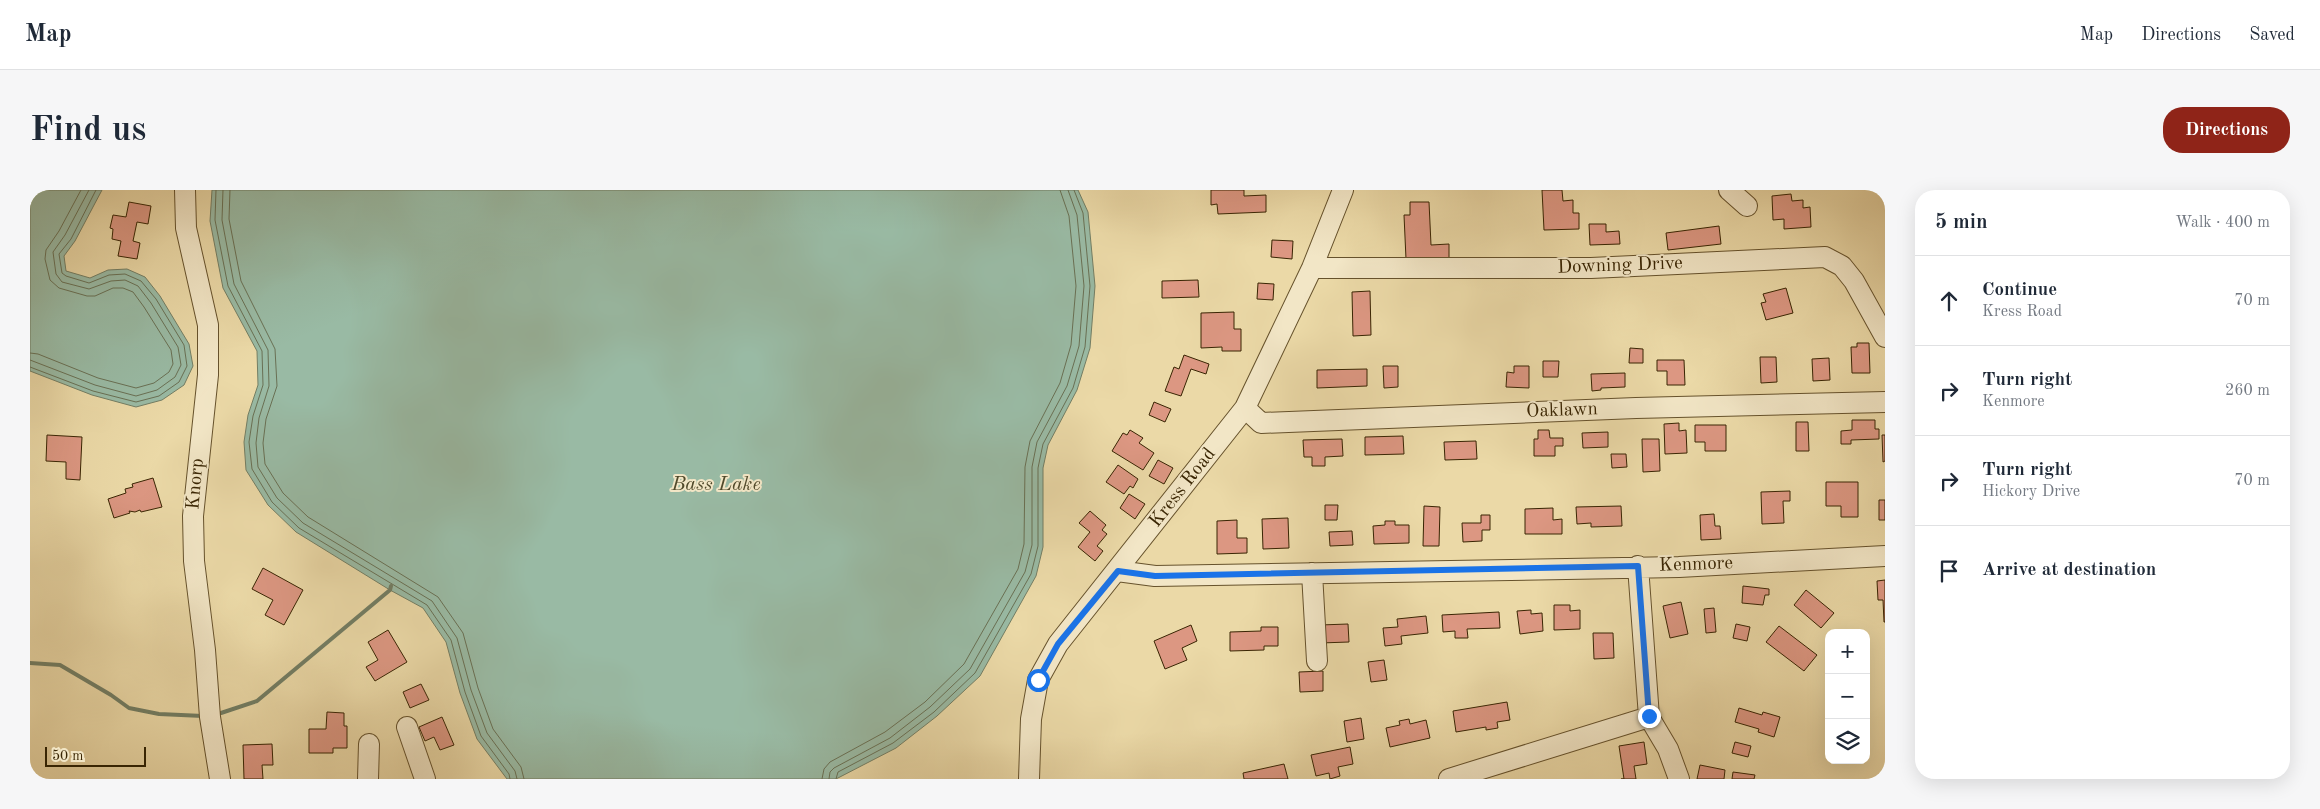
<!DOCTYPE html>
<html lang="en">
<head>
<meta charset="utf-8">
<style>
  body { margin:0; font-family:"Old Standard TT",serif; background:#f6f6f7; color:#1f2937 }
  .controls { position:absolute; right:15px; bottom:15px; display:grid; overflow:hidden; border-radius:10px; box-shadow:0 5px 20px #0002 }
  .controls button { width:45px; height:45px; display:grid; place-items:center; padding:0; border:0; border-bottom:1px solid #e0e1e3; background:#fff; color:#1f2937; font:25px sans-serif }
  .scale { position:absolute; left:15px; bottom:12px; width:101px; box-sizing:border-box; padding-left:5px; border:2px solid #392503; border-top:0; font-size:14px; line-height:18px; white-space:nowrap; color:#392503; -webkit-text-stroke:4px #f2e6c6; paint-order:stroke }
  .stop { position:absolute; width:15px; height:15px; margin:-11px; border:4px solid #1a73e8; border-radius:50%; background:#fff }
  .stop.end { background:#1a73e8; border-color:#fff; box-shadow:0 1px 5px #0008 }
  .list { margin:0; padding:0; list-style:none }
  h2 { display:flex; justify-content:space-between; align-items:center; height:65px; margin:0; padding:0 20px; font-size:21px }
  h2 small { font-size:16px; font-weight:400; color:#747a83 }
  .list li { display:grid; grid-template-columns:32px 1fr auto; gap:15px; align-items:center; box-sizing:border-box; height:90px; padding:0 20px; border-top:1px solid #e0e1e3 }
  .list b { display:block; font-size:19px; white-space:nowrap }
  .list p { margin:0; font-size:16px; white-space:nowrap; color:#747a83 }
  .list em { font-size:16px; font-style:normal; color:#747a83 }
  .icon { flex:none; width:28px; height:28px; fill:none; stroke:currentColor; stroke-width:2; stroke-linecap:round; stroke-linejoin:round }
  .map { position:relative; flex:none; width:1855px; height:589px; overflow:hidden; border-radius:20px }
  header { display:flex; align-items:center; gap:30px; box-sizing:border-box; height:70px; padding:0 25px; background:#fff; border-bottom:1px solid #e0e1e3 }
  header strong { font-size:24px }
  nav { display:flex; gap:28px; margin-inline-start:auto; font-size:18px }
  .intro { display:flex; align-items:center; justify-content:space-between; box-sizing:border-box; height:120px; padding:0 30px }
  h1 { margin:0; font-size:35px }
  .button { padding:12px 22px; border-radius:20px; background:#8f2418; color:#fff; font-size:18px; font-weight:700 }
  main { display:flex; gap:30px; padding:0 30px }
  aside { flex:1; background:#fff; border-radius:20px; box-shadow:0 5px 20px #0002 }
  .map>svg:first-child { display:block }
  .water { fill:#99baa4; stroke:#737e64 }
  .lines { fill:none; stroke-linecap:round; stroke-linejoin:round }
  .shore { stroke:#697054; stroke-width:1 }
  .stream { stroke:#737e64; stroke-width:4 }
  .building { fill:#dc9782; stroke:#392503 }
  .minor-casing { stroke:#66522c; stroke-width:22 }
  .minor { stroke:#f2e6c6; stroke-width:20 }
  .route { stroke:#1a73e8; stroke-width:6 }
  .labels { text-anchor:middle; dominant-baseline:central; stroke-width:4; stroke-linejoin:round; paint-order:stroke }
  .street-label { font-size:19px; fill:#392503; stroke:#f2e6c6 }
  .water-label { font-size:20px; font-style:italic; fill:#514a2b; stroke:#f2e6c6 }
</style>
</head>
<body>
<header>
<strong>Map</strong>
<nav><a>Map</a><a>Directions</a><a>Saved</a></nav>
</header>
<div class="intro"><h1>Find us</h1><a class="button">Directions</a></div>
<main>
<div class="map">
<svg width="1855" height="589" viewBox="0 0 1855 589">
  <rect width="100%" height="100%" fill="#ebd9a7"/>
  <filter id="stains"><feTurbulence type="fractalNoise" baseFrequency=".004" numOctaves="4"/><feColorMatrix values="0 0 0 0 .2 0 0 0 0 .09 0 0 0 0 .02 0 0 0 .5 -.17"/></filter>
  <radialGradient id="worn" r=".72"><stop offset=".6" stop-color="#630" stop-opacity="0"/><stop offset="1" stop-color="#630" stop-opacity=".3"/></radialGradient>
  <!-- water -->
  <path class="water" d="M0,0h72l-27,51 -11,15 2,15 24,7 18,-8 19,-1 18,8 15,19 29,48 4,22 -9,19 -22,15 -26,7 -44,-12 -62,-24z
    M182,0h866l10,22 7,74 -5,62 -13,42 -29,55 -5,23v79l-7,29 -56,100 -43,40 -41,32 -60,31h-329l-30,-40 -17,-46 -14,-51 -23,-34 -33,-18 -94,-58 -28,-27 -22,-35 -2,-28 4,-27 10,-30 -1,-34 -34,-63 -13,-67z"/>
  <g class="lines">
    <!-- shore -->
    <path class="shore" d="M186,0l-1,30 13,66 34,65 1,34 -10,31 -4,26 3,27 20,33 27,26 128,77 24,35 14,52 16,44 28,38 1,5
      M193,0l-1,30 12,64 34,66 1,36 -10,32 -3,25 2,24 19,31 26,25 129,78 25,37 14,52 16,43 28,38 2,8
      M200,0l-1,29 12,62 34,68 2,37 -11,33 -3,24 2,21 18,29 25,24 130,80 25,36 15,55 15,41 28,38 3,12
      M0,163l8,1 60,24 38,10 18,-5 15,-11 4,-8 -2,-14 -27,-43 -11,-15 -10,-4h-10l-18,8h-8l-28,-8 -9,-8 -5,-21 1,-9 13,-19 22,-41
      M0,170l65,25 41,11 21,-6 18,-13 6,-12 -3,-18 -27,-44 -13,-17 -13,-6 -14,1 -22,8 -27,-7 -6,-8 -3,-22 12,-17 24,-45
      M0,177l63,24 43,11 23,-6 20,-14 8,-16 -3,-21 -28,-46 -15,-18 -16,-7 -16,1 -20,8 -23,-7 -4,-3 -3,-19 12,-15 25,-49
      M792,589l2,-10 6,-7 55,-30 40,-30 39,-38 54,-95 6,-25 1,-77 5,-26 30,-58 11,-38 5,-59 -7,-70 -9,-26
      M799,589l1,-7 4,-4 56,-30 40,-31 40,-38 55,-97 7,-27v-78l5,-25 30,-56 12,-40 5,-60 -7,-71 -9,-25
      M806,589l2,-7 55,-29 41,-31 41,-39 56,-99 7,-28v-78l5,-24 30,-56 12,-41 5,-61 -7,-73 -9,-23"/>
    <!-- stream -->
    <path class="stream" d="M0,473l30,2 51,30 18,13 30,6 44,2
      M191,523l36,-12 133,-111 1,-4"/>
  </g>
  <!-- building -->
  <path class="building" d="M1181,0h33v6l22,-1v17l-48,2 -1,-10 -6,1z
    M1512,0h20l1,11 10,-1v13h6v16l-35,1z
    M1761,4l1,7 11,-1v8l7,-1 1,20 -27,2v-10l-11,1 -1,-24z
    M99,12l22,4 -3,18 -11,-2 -4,19 7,2 -3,16 -19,-3 3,-15 -9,-2 1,-10 -3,-1 3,-13 13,2z
    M1380,12h19l2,43 18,-1v14l-43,1 -2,-44h6z
    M1559,34h17v8l13,-1 1,13 -30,1z
    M1689,36l2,18 -53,6 -2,-17z
    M1242,50l21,1 -1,18 -21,-2z
    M1168,90l1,17 -37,1v-17z
    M1228,93l16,1 -1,16 -16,-1z
    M1756,98l7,25 -27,7 -5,-17 5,-1 -3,-8z
    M1340,101l1,44 -18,1 -1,-44z
    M1204,122v17h7v22h-19v-4l-21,1v-35z
    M1827,153h12l1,30h-18l-1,-26h6z
    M1600,158l13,1v14h-14z
    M1154,165l25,9 -3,10 -15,-5 -10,27 -16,-5 9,-24 5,2z
    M1730,167h16l1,25 -16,1z
    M1799,168l1,22 -17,1 -1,-22z
    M1627,170h27l1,25h-18v-14h-10z
    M1513,171h16l-1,16h-15z
    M1353,176h15v21l-14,1z
    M1484,176h15v22l-23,-1 1,-15 7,1z
    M1337,179v17l-50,2v-18z
    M1595,183v14l-24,1v2l-9,1 -1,-17z
    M1124,212l17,7 -6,13 -16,-7z
    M1822,230h23v9h4v10l-28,1v4h-10v-13l11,-1z
    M1766,232h12l1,29h-13z
    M1649,233v8l7,-1 1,23 -22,1 -1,-30z
    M1665,235h31v26h-21v-9h-10z
    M1100,240l13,8 -4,5 15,10 -11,17 -31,-19 11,-18 4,2z
    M1508,240h11l1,8h13v8h-8v10h-21v-17h4z
    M1578,242v15l-25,1 -1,-15z
    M17,245l35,2 -2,43 -14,-1v-17l-20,-1z
    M1852,245h3v26l-2,1z
    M1373,246l1,18 -39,1v-18z
    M1312,249l1,17 -18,1v9h-13v-9h-8l-1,-17z
    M1612,249h17l1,32 -17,1z
    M1446,251l1,18 -32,1 -1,-18z
    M1581,264h15l1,13 -15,1z
    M1128,270l15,8 -9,16 -15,-8z
    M1088,275l20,14 -5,9 -3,-2 -6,8 -18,-12z
    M123,288l9,29 -21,5 -1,-2 -5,2 -6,-1 1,2 -16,5 -6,-19 18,-6 -1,-4 8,-2 -1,-3z
    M1796,292h32v35h-17v-11h-15z
    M1760,301v10h-7l1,22 -22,1 -1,-32z
    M1099,304l16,10 -10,15 -15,-11z
    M1849,310h6v20h-6z
    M1295,315h13l-1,15h-12z
    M1394,316l16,1 -1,39h-16z
    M1591,316l1,20 -31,1v-4l-14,1 -1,-17z
    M1523,318v12l9,-1v15h-37v-25z
    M1060,321l16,14 -4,5 5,4 -10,12 6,5 -8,10 -17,-14 12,-15 -11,-9z
    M1684,324l1,12h5l1,13 -20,1 -1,-25z
    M1451,325h9v15h-8v11l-19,1 -1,-19h19z
    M1258,328l1,30 -26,1 -1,-30z
    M1207,330v18h10v15l-30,1v-33z
    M1355,331h10v4h14v18l-35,1 -1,-18 12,-1z
    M1322,341l1,14 -23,1 -1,-14z
    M233,378l40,22 -19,35 -19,-10 8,-15 -21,-11z
    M1855,390v42h-1l-1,-22h-5l-1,-19z
    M1713,396l26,3v6h-4l-2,10 -21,-2z
    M1776,400l28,23 -13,15 -27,-23z
    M1651,412l7,32 -18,4 -7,-32z
    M1524,415h16v6l10,-1v19l-26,1z
    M1684,418l2,24 -10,1 -2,-24z
    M1501,420v4l11,-1 1,18 -23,3 -3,-23z
    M1469,422l1,16 -33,1 1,9h-13v-7l-12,1 -1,-17z
    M1396,426l2,17 -27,3 1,8 -17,2 -2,-18 15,-1 -1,-8z
    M1318,434l1,18 -29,1v-18z
    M1706,434l14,3 -3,14 -14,-3z
    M1161,435l6,16 -15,7 5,12 -22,9 -11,-28z
    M1749,436l38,29 -13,16 -38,-29z
    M1231,437h17v19h-14v4l-34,1v-19l31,-1z
    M358,440l19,32 -32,19 -9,-14 12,-7 -10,-18z
    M1563,443h20l1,25 -20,1z
    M1354,470l3,20 -16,2 -3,-20z
    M1293,481v20l-23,1 -1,-20z
    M391,494l8,16 -19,8 -7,-16z
    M1477,512l3,18 -13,2 1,6 -12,2v-3l-30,5 -3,-21z
    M1709,518l23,7 1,-3 17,5 -6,20 -16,-5 1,-3 -24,-7z
    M297,522l17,1v13h3v22h-14v5h-24v-24h17z
    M412,527l12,28 -14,5 -6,-13 -9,4 -6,-14z
    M1331,528l3,21 -17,3 -3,-21z
    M1379,529l1,5 16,-4 4,18 -40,9 -4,-19 14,-3 -1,-4z
    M1614,552l3,22 -13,2 2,13h-15h3l-5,-33z
    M1705,552l16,4 -3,11 -16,-4z
    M242,554l1,21h-11l1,14h-19l-1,-34z
    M1320,557l3,17 -15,3 2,9 -10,3 -1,-6 -13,3 -5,-21z
    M1254,574l4,15h-44l-1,-6z
    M1670,575l25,5 -1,9h-27z
    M1703,582l22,3 -1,4h-22z"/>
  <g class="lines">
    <defs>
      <path id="minor" d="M155,0l1,38 22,97v50l-15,141 1,45 11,89 5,67 10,62
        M1699,0l18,16
        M1282,78h279l234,-11 17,9 12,15 31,56
        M1215,218l16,15 375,-15 249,-6
        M1608,376l11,151 19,32 11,30
        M1087,381l38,5 524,-9 206,-11
        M1282,383l5,88
        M377,537l18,52
        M338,589l1,-35
        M999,589l2,-60 7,-39 20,-36 187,-236 67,-140 31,-78
        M1419,589l200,-62"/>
    </defs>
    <!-- minor casing -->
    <use href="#minor" class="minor-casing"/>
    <!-- minor -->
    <use href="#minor" class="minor"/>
  </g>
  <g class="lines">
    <!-- route -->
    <path class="route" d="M1008,490l20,-36 60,-73 37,5 483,-10 11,150"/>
  </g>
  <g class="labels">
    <!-- street labels -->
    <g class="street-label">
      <text transform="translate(1590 76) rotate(-2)">Downing Drive</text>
      <text transform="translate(1532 221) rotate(-2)">Oaklawn</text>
      <text transform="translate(166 294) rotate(-85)">Knorp</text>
      <text transform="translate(1153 298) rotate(-52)">Kress Road</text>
      <text transform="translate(1666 375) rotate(-2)">Kenmore</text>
    </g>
    <!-- water labels -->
    <g class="water-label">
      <text x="686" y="295">Bass Lake</text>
    </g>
  </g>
  <rect width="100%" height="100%" filter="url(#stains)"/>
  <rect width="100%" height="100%" fill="url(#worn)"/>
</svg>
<div class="controls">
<button>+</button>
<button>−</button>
<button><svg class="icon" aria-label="layers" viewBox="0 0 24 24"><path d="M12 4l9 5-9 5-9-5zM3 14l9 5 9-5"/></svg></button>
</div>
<div class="scale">50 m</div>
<div class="stop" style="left:1008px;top:490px"></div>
<div class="stop end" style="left:1619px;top:526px"></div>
</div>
<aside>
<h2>5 min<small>Walk · 400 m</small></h2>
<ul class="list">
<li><svg class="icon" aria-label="ahead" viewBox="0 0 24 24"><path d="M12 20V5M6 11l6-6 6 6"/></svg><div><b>Continue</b><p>Kress Road</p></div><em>70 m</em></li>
<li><svg class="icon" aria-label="right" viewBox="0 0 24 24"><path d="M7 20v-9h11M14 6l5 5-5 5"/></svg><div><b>Turn right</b><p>Kenmore</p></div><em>260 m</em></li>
<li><svg class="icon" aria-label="right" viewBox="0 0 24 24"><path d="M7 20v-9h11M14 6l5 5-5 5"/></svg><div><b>Turn right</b><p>Hickory Drive</p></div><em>70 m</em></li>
<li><svg class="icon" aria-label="arrive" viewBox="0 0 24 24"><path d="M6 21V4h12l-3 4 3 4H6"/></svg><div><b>Arrive at destination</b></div></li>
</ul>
</aside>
</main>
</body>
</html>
